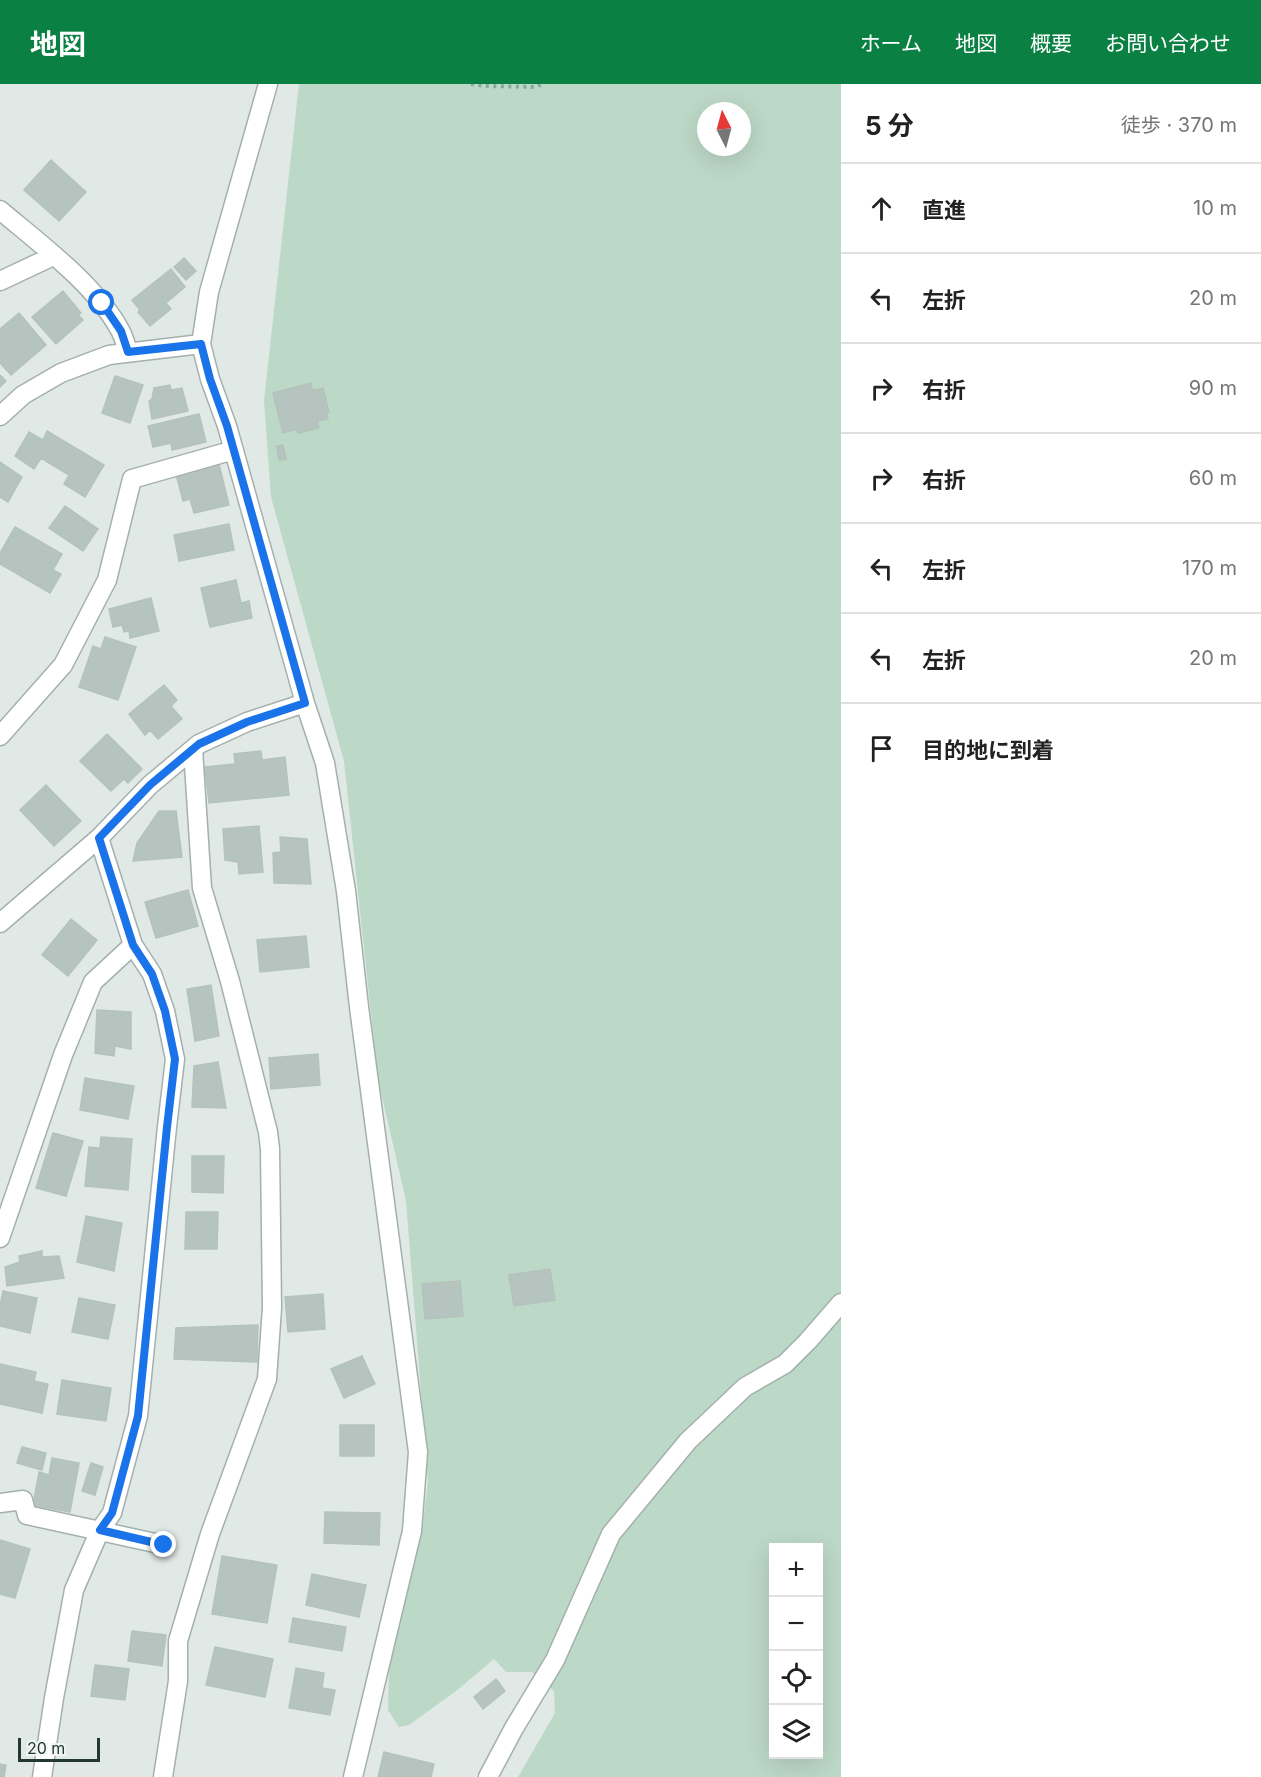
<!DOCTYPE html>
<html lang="ja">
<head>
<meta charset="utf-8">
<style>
  body { margin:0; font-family:Inter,"Noto Sans JP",sans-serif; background:#f2f2f2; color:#222 }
  .controls { position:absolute; right:18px; bottom:18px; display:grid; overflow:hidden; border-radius:0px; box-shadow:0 6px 24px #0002 }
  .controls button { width:54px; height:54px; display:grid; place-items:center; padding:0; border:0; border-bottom:2px solid #e0e0e0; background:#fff; color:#222; font:30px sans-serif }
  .compass { position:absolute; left:697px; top:18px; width:54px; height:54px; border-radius:50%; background:#fff; box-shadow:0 6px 24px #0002; rotate:354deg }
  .scale { position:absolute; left:18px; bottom:15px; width:82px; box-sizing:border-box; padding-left:6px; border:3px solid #233834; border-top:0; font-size:16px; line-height:21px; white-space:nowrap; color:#233834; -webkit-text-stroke:4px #f1f6f4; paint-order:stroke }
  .stop { position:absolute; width:18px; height:18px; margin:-14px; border:4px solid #1a73e8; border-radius:50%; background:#fff }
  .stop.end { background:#1a73e8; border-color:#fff; box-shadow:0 2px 6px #0008 }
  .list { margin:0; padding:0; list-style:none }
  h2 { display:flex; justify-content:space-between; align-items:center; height:78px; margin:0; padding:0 24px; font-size:26px }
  h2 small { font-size:20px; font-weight:400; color:#767676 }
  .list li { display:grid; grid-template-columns:39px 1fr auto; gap:18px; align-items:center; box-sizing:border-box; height:90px; padding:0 24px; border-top:2px solid #e0e0e0 }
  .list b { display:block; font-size:22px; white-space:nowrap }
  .list em { font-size:20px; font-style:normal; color:#767676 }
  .icon { flex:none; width:33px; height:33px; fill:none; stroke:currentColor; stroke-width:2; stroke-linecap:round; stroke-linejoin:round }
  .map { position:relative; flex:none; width:841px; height:1693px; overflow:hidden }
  header { display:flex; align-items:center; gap:36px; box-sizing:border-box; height:84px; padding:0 30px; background:#0b8043; color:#fff }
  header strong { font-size:28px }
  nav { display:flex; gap:33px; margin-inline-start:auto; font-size:21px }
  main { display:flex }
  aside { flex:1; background:#fff }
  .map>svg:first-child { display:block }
  .green { fill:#bcd8c6; fill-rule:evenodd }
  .building { fill:#b6c4bf; stroke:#b4c2be; stroke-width:1.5 }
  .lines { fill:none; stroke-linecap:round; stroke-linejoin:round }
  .minor-casing { stroke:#a4b0ad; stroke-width:21 }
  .path { stroke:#85a9a1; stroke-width:4; stroke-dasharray:3 4.5; stroke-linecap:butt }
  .minor { stroke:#fff; stroke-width:18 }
  .route { stroke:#1a73e8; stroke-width:8 }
</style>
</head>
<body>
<header>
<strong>地図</strong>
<nav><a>ホーム</a><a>地図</a><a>概要</a><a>お問い合わせ</a></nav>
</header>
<main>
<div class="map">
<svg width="841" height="1693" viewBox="0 0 841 1693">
  <rect width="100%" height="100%" fill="#e1e9e6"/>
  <!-- green -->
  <path class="green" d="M299,0h542v1693h-323l37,-64 -1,-22 -22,-19h-26l-12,-13 -38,32 -47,34 -10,2 -11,-17 1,-40 34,-146 5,-43 -22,-280 -28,-122 -34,-318 -73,-264 -7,-96zM706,27h36v36h-36zM774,1464h44v206h-44z"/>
  <!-- building -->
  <path class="building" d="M51,76l35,32 -27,29 -35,-31z
    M184,174l12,13 -10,9 -12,-13z
    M171,185l14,18 -19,16 5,6 -21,17 -12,-14 2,-2 -8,-10z
    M63,207l18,22 -3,2 5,5 -27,24 -24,-27z
    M19,229l27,32 -35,30 -11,-12v-34z
    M0,291l6,6 -6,6z
    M115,292l28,9 -13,38 -28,-10z
    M311,299l1,7 11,-2 6,24 -3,1 2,6 -11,2 2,7 -21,5 -1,-4 -14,4 -10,-40z
    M170,301l1,5 11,-2 6,23 -36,8 -3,-18 3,-2 2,-11z
    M199,330l7,28 -34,8 -1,-7 -18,4 -5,-21z
    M47,347l57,34 -19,32 -21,-13 5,-9 -28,-17 -7,11 -19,-13 14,-24 14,8z
    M283,361l3,14 -7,1 -2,-14z
    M0,378l22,15 -14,25 -8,-5z
    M219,380l10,41 -35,8 -4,-14 -7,2 -7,-27z
    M65,422l33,23 -15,22 -34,-23z
    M229,440l5,26 -55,11 -5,-26z
    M15,443l47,27 -9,16 8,4 -11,19 -50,-29v-11z
    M236,496l5,23 8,-2 3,17 -42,9 -9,-39z
    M151,514l8,33 -29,7 -1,-7 -5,1 -2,-7 -9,2 -4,-18z
    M105,553l31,10 -18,53 -39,-13 14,-41 8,3z
    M164,601l13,15 -6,6 11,13 -24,20 -8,-9 -5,5 -16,-21z
    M107,650l35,35 -14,14 -4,-4 -13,12 -31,-30z
    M261,667l1,9 23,-3 4,38 -80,8 -4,-36 30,-3 -1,-10z
    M46,701l35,36 -27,25 -34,-36z
    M159,727h17l6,46 -49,4 4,-18z
    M259,742l4,46 -24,2 -1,-12 -13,-2 -2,-31z
    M280,753l27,2 4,45 -37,-1 -1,-30 8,-1z
    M188,806l10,36 -42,12 -11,-36z
    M71,835l26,21 -29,36 -26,-21z
    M306,852l3,31 -49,5 -3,-32z
    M211,901l8,51 -24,5 -8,-52z
    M97,926l34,2v37l-16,-3 -1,10 -19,-3z
    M318,970l2,31 -49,4 -2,-31z
    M218,978l8,46 -34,-1 2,-41z
    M85,994l49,8 -6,33 -48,-9z
    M53,1049l30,8 -17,55 -30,-8z
    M101,1053l31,2 -4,51 -43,-4 4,-39 11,1z
    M192,1072h32l-1,37 -31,-1z
    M186,1128h32l-1,37h-32z
    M86,1132l36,7 -8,48 -37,-9z
    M42,1167v6l17,-1 5,22 -57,8 -2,-19 15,-5 -1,-6z
    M550,1185l5,31 -41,6 -5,-31z
    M460,1197l3,35 -38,3 -3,-35z
    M3,1207l34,7 -7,35 -30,-7v-20z
    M323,1210l2,35 -37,3 -3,-35z
    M79,1214l36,7 -7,34 -36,-7z
    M258,1241l-1,37 -83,-3 2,-31z
    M362,1272l13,28 -31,14 -13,-29z
    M0,1280l36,8 -2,9 14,3 -6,29 -42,-9z
    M62,1296l49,8 -5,33 -49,-7z
    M340,1341h34v31h-34z
    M22,1363l24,6 -4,17 -25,-7z
    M52,1374l27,5 -9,49 -37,-7 6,-33 10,3z
    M91,1379l12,4 -8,28 -13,-4z
    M325,1428l55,1 -1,32 -55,-2z
    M0,1456l30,9 -15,49 -15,-4z
    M222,1472l55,9 -10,58 -55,-9z
    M312,1490l54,11 -7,32 -53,-12z
    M293,1534l53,9 -4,24 -53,-9z
    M132,1547l34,4 -4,31 -34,-5z
    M215,1563l58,12 -8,38 -59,-12z
    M95,1581l34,4 -4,31 -34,-4z
    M296,1584l28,5 -2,15 13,2 -5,25 -41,-7z
    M496,1595l9,12 -22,18 -9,-12z
    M384,1668l50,12 -3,13h-53z
    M0,1680l6,1 -2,12h-4z"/>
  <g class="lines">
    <defs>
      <path id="minor" d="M268,0l-59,208 -8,52 9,35 17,47 78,277 20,60 21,128 13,116 59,445 -6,79 -59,246
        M0,126c40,34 95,74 120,120 4,7 6,15 8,22
        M0,197l53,-25
        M0,332l23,-21 38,-22 48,-18 92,-11
        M0,652l63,-71 44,-85 25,-101 102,-29
        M0,839l99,-85 51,-53 49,-41 48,-22 58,-19
        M0,1154l63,-183 30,-73 40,-37
        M0,1419l23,-3 4,15 137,30
        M42,1693l12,-79 20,-108 26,-60 12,-17 26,-97 29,-289 8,-68 -10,-48 -13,-37 -19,-29 -34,-107
        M163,1693l15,-96v-40l32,-107 57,-155 5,-71 -2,-159 -2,-17 -38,-151 -28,-93 -9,-139
        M488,1693l26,-49 41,-68 56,-126 77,-93 57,-54 40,-23 23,-23 33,-38"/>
    </defs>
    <!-- minor casing -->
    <use href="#minor" class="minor-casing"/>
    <!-- path -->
    <path class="path" d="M471,0l13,2 53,1 4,-3"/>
    <!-- minor -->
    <use href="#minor" class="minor"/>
  </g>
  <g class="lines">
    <!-- route -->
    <path class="route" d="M102,219l19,28 7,21 73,-8 9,35 17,47 78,277 -58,19 -48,22 -49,41 -51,53 34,107 19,29 13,37 10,48 -8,68 -29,289 -26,97 -12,17 64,15"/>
  </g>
</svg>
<div class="controls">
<button>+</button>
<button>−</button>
<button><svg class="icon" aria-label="locate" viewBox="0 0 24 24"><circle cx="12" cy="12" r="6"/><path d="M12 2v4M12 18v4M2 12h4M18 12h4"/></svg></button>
<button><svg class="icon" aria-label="layers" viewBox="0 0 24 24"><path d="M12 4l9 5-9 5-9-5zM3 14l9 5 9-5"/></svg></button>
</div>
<svg class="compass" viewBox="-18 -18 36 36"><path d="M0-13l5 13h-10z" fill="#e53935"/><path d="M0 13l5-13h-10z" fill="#767676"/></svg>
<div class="scale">20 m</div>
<div class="stop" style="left:102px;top:219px"></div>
<div class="stop end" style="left:164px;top:1461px"></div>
</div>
<aside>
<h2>5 分<small>徒歩 · 370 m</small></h2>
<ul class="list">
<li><svg class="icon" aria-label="ahead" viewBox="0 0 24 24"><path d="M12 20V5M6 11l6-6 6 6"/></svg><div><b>直進</b></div><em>10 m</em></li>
<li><svg class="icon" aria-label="left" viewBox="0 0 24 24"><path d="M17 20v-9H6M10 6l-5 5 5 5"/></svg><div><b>左折</b></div><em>20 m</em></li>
<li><svg class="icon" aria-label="right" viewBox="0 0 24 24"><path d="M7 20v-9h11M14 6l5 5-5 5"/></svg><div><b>右折</b></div><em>90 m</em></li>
<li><svg class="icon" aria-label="right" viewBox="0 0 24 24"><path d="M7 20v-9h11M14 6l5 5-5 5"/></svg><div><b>右折</b></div><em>60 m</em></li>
<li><svg class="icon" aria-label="left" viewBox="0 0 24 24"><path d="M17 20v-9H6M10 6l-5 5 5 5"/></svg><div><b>左折</b></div><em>170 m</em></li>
<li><svg class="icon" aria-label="left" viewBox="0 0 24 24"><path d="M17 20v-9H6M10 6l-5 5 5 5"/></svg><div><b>左折</b></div><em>20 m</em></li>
<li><svg class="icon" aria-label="arrive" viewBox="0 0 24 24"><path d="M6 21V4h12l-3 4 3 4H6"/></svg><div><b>目的地に到着</b></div></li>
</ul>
</aside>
</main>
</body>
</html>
